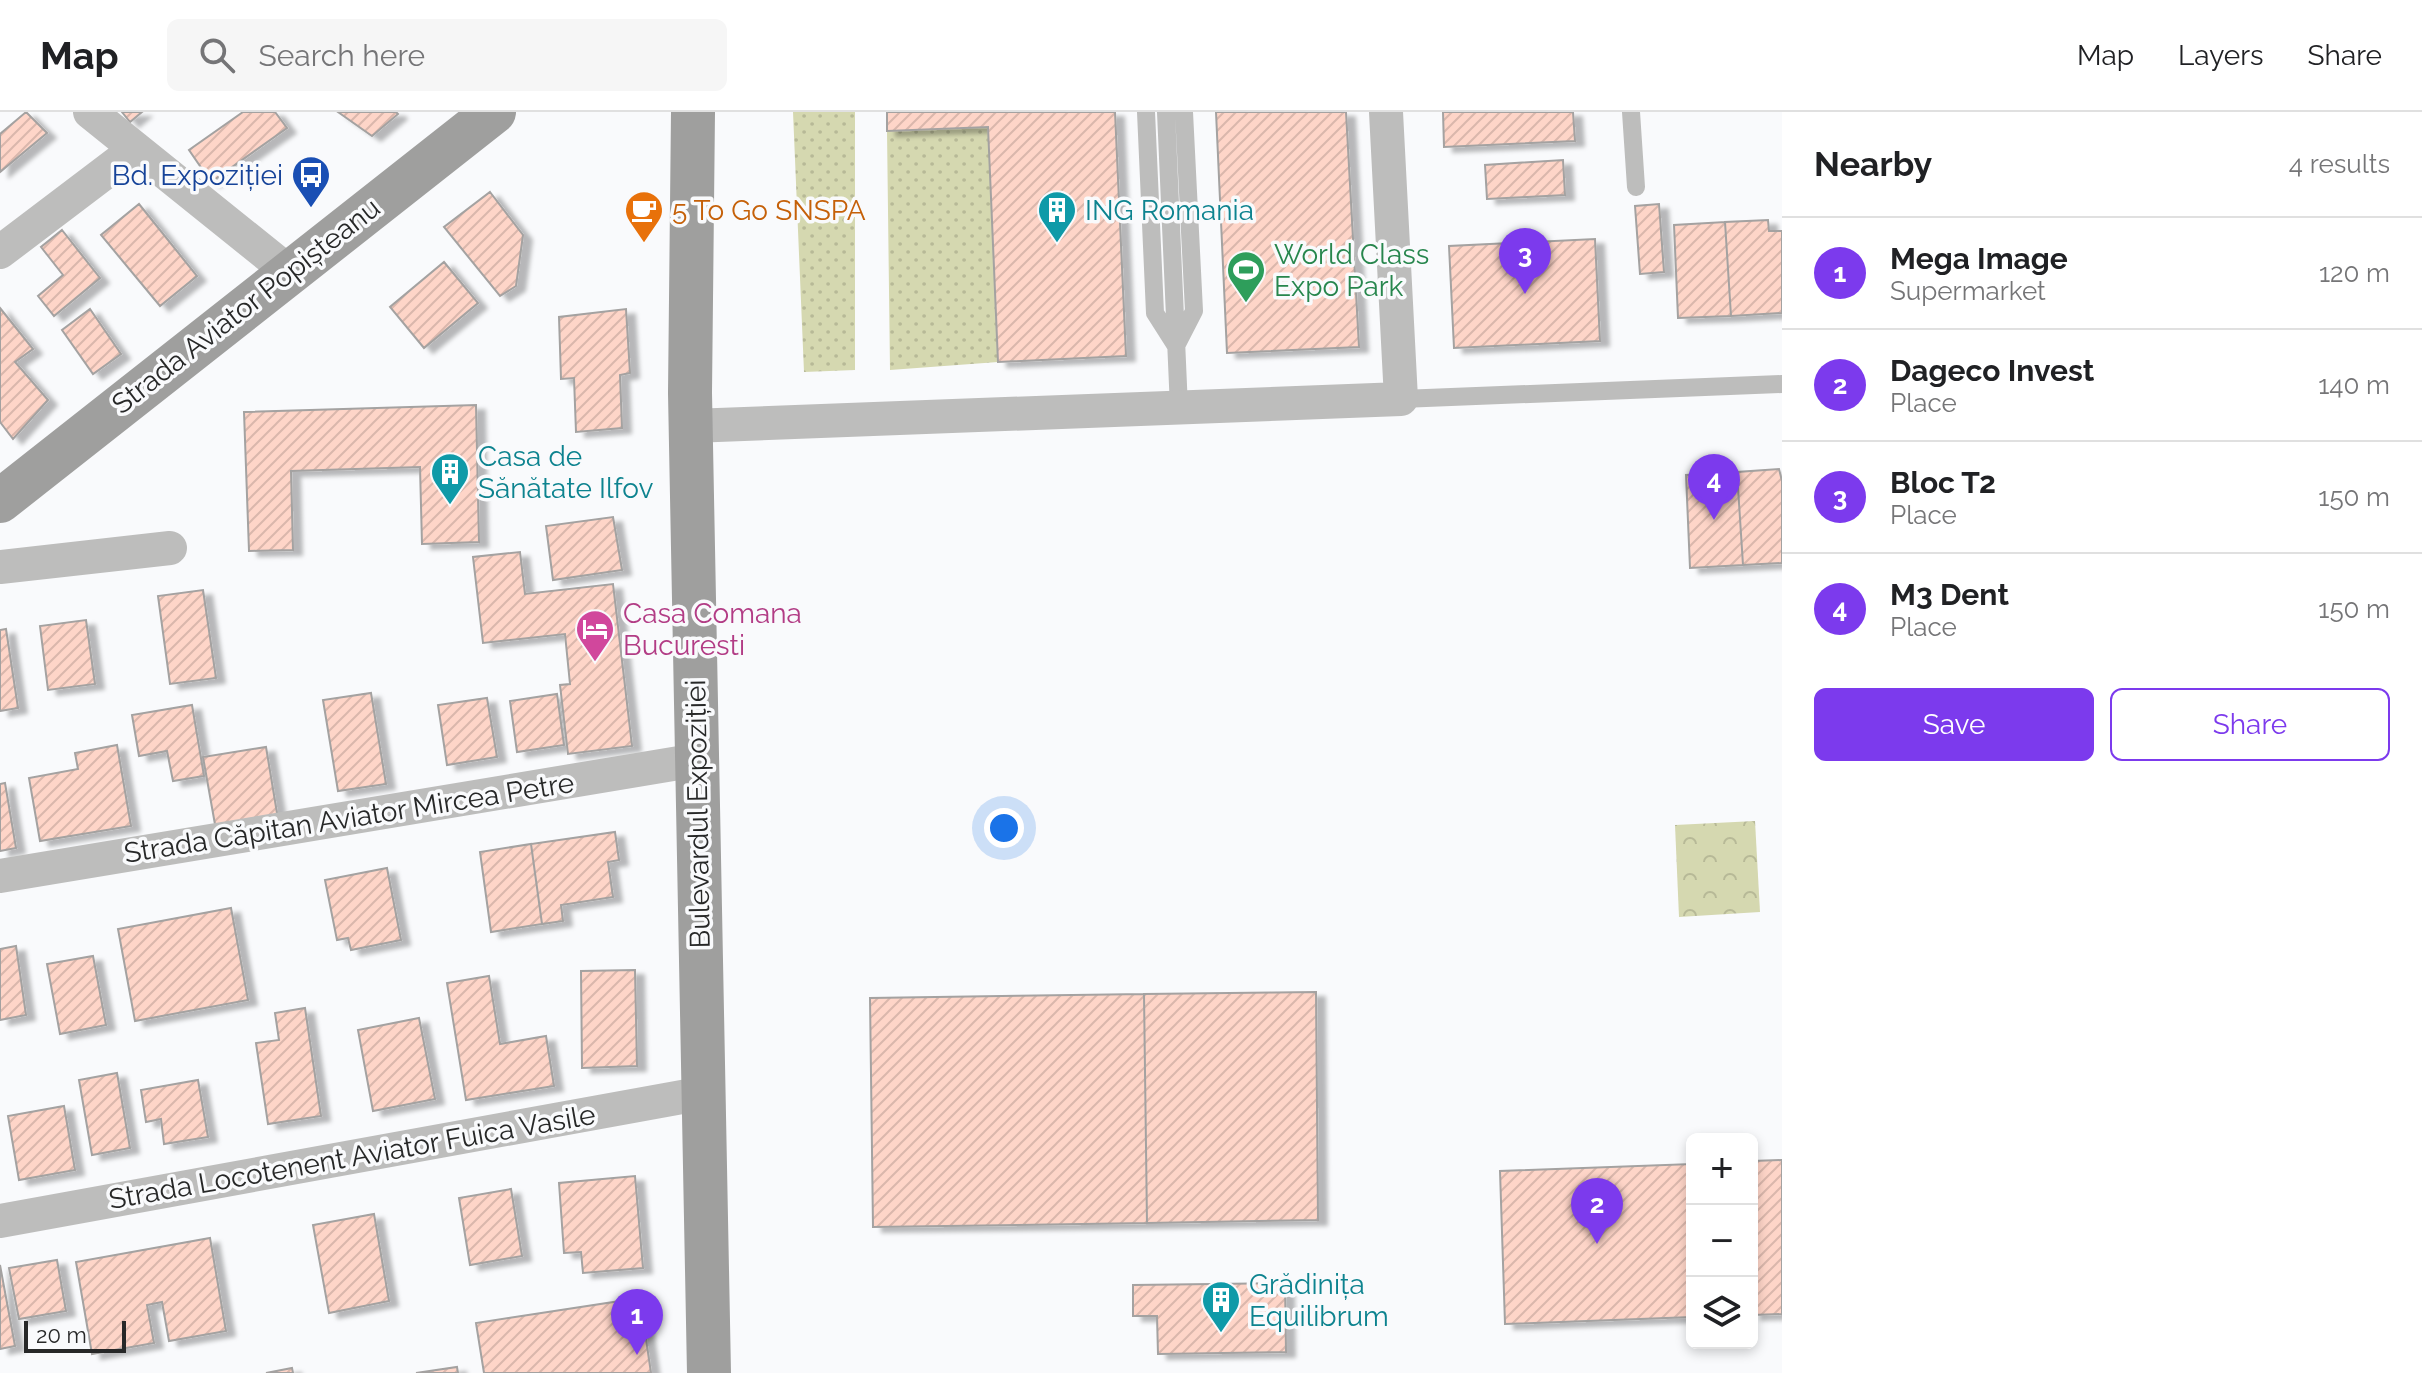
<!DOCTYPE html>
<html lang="en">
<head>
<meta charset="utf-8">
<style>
  body { margin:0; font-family:Raleway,sans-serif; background:#f6f6f6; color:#202124 }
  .controls { position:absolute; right:24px; bottom:24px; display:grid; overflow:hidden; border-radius:12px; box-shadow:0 4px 12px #0003 }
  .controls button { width:72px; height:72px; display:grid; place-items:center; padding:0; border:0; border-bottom:2px solid #e0e0e0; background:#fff; color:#202124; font:40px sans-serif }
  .scale { position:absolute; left:24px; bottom:20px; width:102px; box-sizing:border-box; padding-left:8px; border:4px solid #272828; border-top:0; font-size:22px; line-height:28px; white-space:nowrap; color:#272828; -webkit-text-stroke:6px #f9fafc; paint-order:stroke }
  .you { position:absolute; left:1004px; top:716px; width:28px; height:28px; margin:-20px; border:6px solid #fff; border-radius:50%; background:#1a73e8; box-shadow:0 0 0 12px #1a73e833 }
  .badge { display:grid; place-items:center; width:52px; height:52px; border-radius:50%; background:#7c3aed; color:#fff; font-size:26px; font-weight:700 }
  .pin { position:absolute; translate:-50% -66px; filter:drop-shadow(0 2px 4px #0008) }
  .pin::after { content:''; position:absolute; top:42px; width:28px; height:24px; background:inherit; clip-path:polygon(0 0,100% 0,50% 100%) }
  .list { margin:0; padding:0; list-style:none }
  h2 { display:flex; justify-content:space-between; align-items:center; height:104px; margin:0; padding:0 32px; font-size:34px }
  h2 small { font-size:26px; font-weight:400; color:#757577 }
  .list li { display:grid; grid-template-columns:52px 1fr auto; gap:24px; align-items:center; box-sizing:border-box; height:112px; padding:0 32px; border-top:2px solid #e0e0e0 }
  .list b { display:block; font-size:30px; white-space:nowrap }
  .list p { margin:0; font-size:26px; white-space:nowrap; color:#757577 }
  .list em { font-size:26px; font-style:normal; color:#757577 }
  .actions { display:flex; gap:16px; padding:24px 32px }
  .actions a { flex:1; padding:18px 0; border:2px solid #7c3aed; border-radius:12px; text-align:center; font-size:28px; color:#7c3aed }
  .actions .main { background:#7c3aed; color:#fff }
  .icon { flex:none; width:44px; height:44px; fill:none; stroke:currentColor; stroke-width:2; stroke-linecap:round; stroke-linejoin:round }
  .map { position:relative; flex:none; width:1782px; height:1261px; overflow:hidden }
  header { display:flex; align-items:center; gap:48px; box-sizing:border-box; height:112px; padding:0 40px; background:#fff; border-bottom:2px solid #e0e0e0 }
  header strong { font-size:38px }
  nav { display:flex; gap:44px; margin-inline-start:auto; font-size:28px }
  .search { width:560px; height:72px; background:#f6f6f6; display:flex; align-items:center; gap:20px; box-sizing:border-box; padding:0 28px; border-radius:12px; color:#757577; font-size:30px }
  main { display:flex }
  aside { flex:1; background:#fff }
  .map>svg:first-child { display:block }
  .grass { fill:url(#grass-dots) }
  .park { fill:url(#park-crowns) }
  .building { fill:url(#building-hatch); stroke:#a4a2a1; stroke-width:2; filter:url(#shadow) }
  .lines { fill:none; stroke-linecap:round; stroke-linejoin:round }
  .lane { stroke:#bdbdbc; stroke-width:18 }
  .street { stroke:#bdbdbc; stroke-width:34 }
  .secondary { stroke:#9f9f9e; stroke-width:44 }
  .labels { text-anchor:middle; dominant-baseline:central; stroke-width:7; stroke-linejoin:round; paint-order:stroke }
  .transit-label { font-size:28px; fill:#164399; stroke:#f9fafc; text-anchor:end }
  .food-label { font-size:28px; fill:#c56008; stroke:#f9fafc; text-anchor:start }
  .culture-label { font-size:28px; fill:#0d838f; stroke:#f9fafc; text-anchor:start }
  .leisure-label { font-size:28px; fill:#27864d; stroke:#f9fafc; text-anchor:start }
  .street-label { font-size:28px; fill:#272828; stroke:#f9fafc }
  .hotel-label { font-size:28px; fill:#b23c85; stroke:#f9fafc; text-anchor:start }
</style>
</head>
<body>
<header>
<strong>Map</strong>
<div class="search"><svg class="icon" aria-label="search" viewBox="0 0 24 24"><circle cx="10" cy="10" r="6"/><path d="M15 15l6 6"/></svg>Search here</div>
<nav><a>Map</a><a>Layers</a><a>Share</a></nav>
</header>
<main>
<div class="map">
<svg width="1782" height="1261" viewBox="0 0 1782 1261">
  <defs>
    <pattern id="grass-dots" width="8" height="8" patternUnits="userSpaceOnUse" patternTransform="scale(2)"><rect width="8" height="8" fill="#d5d8b0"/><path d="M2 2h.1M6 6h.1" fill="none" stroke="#b7b997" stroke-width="1.8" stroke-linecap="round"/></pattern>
    <pattern id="park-crowns" width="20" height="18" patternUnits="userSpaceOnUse" patternTransform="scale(2)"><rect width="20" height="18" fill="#d5d8b0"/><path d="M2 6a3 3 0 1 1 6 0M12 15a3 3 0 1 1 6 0" fill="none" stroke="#b7b997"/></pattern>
    <pattern id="building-hatch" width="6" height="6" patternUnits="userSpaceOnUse" patternTransform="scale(2)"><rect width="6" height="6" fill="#fed5c8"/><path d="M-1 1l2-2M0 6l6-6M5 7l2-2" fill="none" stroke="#dab7ac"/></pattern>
    <filter id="shadow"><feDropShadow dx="9" dy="5" stdDeviation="2" flood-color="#0004"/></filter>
  </defs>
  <rect width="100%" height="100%" fill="#f9fafc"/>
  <!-- grass -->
  <path class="grass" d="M793,0h62v258l-51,2z
    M988,15l10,235 -108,8 -3,-239z"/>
  <!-- park -->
  <path class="park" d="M1755,709l5,91 -81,5 -4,-92z"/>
  <!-- building -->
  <path class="building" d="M26,0l21,21 -47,39v-38z
    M122,0h20l-12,10z
    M243,0h32l12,16 -76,54 -22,-32z
    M338,0h58l2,2 -26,22z
    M887,0h228l11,244 -128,6 -10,-235 -101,4z
    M1216,0h130l13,235 -132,6z
    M1443,0h130l2,29 -131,6z
    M1563,48l2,35 -78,4 -2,-34z
    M490,80l33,43 -7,51 -16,10 -56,-69z
    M139,92l58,72 -37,30 -59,-71z
    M1659,92l5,68 -24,2 -5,-68z
    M1768,108l1,11h13v82l-51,3 -6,-94z
    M1725,110l6,94 -53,2 -4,-93z
    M62,118l38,48 -46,38 -16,-20 25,-21 -22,-28z
    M1595,127l5,102 -146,7 -5,-102z
    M444,150l34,41 -54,45 -34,-41z
    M0,196l33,41 -18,13 33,38 -35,39 -13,-17z
    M90,197l31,45 -28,20 -31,-44z
    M626,197l4,64 -10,2 2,53 -46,4 -2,-54 -13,1 -2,-62z
    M476,293l3,137 -57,2 -2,-77 -129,4 2,79 -44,1 -5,-139z
    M1779,357l3,12v82l-39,2 -6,-93z
    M1737,360l6,93 -53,3 -4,-93z
    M613,405l9,53 -69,10 -7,-54z
    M520,440l5,42 88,-10 19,162 -64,8 -8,-69 10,-1 -5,-50 -82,9 -10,-86z
    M203,478l13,88 -46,6 -12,-88z
    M86,508l9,64 -47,6 -8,-64z
    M6,517l12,79 -18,3v-81z
    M371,581l15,91 -48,7 -15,-91z
    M557,582l7,51 -47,7 -7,-51z
    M487,586l10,59 -50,8 -9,-60z
    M192,593l12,71 -31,5 -6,-30 -28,5 -7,-41z
    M117,633l14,81 -91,15 -11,-63 49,-9 -3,-16z
    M266,635l12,72 -62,11 -13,-73z
    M5,671l11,65 -16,3v-67z
    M615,720l4,28 -11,2 5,35 -52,8 2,16 -21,3 -11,-80z
    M531,732l11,80 -51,8 -11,-80z
    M387,756l14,72 -50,10 -3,-12 -11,2 -12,-60z
    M231,796l17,92 -113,21 -17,-92z
    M16,834l10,69 -26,5v-71z
    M93,844l13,69 -46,9 -13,-70z
    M635,858l2,96 -55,2 -1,-97z
    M489,864l11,68 46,-8 8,50 -88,14 -19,-117z
    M1316,880l2,228 -171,3 -3,-229z
    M1144,882l3,229 -274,4 -3,-229z
    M305,896l16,108 -53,8 -12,-81 23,-3 -4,-27z
    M419,906l16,81 -62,12 -15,-81z
    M117,961l13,75 -38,7 -13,-75z
    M198,968l10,57 -44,7 -3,-25 -15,3 -5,-32z
    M64,994l11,64 -56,10 -11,-64z
    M1782,1048v154l-30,1v-154z
    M1692,1052v153l-187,7 -5,-153z
    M635,1064l8,92 -60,5 -2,-21 -17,1 -5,-70z
    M511,1077l11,67 -52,9 -11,-67z
    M374,1102l15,87 -60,12 -16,-88z
    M210,1126l16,93 -57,10 -7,-39 -15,3 7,38 -62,11 -16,-92z
    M57,1148l9,51 -47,8 -10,-51z
    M0,1153l15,81 -15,3z
    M1285,1171l1,69 -128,2 -1,-38h-24v-31z
    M640,1186l11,75h-167l-8,-50z
    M457,1255l1,6h-42z
    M292,1256l1,5h-27z"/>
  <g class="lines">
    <!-- lane -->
    <path class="lane" d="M1146,0l9,201 21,33 18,-35 -10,-199
      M1166,0l13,296
      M1631,0l5,75
      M1401,287l381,-15"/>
    <!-- street -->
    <path class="street" d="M90,0l199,160
      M0,140l136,-103
      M691,314l710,-27 -15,-287
      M0,455l170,-19
      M0,764l697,-116
      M0,1109l704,-128"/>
    <!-- secondary -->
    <path class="secondary" d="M693,0l-3,281 19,980
      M0,389l494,-389"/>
  </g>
  <!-- icons -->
  <defs>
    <symbol id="bus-pin" viewBox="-11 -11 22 30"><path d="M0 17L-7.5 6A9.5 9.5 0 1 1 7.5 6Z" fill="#1a4fb4" stroke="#f9fafc"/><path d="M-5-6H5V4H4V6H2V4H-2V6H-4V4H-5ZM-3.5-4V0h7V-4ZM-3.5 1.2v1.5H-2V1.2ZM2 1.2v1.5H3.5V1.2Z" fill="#fff"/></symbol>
    <symbol id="cafe-pin" viewBox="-11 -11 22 30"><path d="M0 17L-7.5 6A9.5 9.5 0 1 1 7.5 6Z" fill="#e8710a" stroke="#f9fafc"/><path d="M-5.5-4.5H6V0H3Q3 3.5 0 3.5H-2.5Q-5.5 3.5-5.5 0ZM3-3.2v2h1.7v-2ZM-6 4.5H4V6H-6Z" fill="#fff"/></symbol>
    <symbol id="building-pin" viewBox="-11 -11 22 30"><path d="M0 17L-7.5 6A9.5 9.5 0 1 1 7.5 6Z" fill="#0f9aa8" stroke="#f9fafc"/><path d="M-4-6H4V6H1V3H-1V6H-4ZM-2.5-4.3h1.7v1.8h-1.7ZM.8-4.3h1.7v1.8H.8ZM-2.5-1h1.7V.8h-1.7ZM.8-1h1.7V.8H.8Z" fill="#fff"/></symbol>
    <symbol id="stadium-pin" viewBox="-11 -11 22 30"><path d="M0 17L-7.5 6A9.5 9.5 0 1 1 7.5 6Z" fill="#2e9e5b" stroke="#f9fafc"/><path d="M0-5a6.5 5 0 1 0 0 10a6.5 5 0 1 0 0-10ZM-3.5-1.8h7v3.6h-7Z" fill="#fff"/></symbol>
    <symbol id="hotel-pin" viewBox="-11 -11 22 30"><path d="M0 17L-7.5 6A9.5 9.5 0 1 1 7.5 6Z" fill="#d1479c" stroke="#f9fafc"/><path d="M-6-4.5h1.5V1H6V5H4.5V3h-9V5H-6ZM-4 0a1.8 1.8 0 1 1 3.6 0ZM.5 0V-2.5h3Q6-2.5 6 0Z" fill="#fff"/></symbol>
  </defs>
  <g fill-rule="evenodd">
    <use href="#bus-pin" x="289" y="41" width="44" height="60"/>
    <use href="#cafe-pin" x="622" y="76" width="44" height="60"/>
    <use href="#building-pin" x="1035" y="76" width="44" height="60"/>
    <use href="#stadium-pin" x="1224" y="136" width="44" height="60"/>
    <use href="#building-pin" x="428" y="338" width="44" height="60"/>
    <use href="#hotel-pin" x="573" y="495" width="44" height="60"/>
    <use href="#building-pin" x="1199" y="1166" width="44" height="60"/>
  </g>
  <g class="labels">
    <!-- transit labels -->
    <g class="transit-label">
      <text x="283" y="63">Bd. Expoziției</text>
    </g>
    <!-- food labels -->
    <g class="food-label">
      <text x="672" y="98">5 To Go SNSPA</text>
    </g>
    <!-- culture labels -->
    <g class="culture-label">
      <text x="1085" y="98">ING Romania</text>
      <text x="478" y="344">Casa de<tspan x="478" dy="32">Sănătate Ilfov</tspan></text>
      <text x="1249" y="1172">Grădinița<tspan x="1249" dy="32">Equilibrum</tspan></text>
    </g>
    <!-- leisure labels -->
    <g class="leisure-label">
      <text x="1274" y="142">World Class<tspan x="1274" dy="32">Expo Park</tspan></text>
    </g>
    <!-- street labels -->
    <g class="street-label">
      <text transform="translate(246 194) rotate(-38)">Strada Aviator Popișteanu</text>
      <text transform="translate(698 702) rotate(-91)">Bulevardul Expoziției</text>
      <text transform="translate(349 706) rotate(-9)">Strada Căpitan Aviator Mircea Petre</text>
      <text transform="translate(352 1045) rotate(-10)">Strada Locotenent Aviator Fuica Vasile</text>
    </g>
    <!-- hotel labels -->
    <g class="hotel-label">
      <text x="623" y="501">Casa Comana<tspan x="623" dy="32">Bucuresti</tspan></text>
    </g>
  </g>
</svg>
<div class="controls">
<button>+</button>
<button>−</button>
<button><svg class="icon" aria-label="layers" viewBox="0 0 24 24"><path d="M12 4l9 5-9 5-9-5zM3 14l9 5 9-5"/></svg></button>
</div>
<div class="scale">20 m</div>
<div class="you"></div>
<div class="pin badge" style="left:637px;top:1243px">1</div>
<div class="pin badge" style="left:1597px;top:1132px">2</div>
<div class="pin badge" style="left:1525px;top:182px">3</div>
<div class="pin badge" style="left:1714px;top:408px">4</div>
</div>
<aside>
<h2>Nearby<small>4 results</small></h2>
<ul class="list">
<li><span class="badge">1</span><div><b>Mega Image</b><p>Supermarket</p></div><em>120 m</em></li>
<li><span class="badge">2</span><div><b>Dageco Invest</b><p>Place</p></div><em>140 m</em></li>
<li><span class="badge">3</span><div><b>Bloc T2</b><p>Place</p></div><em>150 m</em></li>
<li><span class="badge">4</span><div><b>M3 Dent</b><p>Place</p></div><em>150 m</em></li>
</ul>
<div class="actions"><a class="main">Save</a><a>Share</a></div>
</aside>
</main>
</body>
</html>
